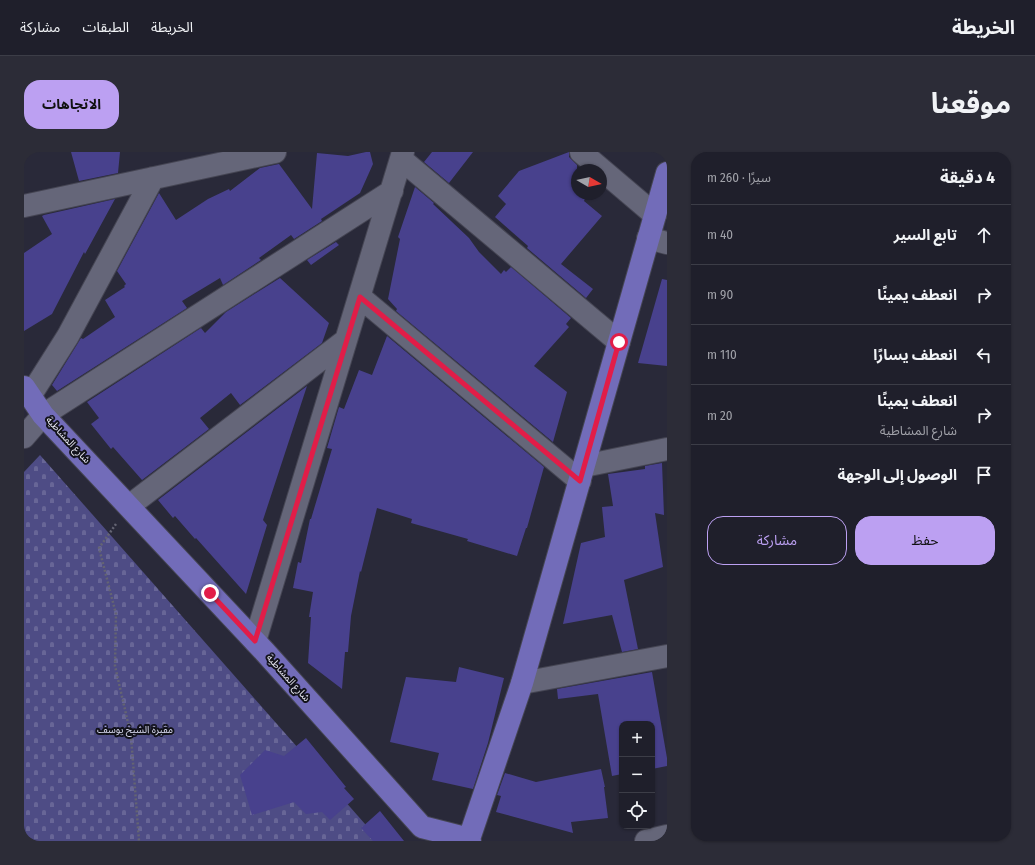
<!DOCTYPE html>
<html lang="ar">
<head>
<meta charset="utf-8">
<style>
  body { margin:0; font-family:"Fira Sans Condensed","Noto Sans Arabic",sans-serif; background:#2c2c37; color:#f1f3f6; direction:rtl }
  .controls { position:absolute; right:12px; bottom:12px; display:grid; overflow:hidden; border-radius:8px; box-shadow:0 1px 3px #0004 }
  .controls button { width:36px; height:36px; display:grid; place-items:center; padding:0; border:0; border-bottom:1px solid #3c3d47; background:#1f1f2b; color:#f1f3f6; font:20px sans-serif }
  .compass { position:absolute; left:547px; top:12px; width:36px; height:36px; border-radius:50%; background:#1f1f2b; box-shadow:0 1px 3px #0004; rotate:99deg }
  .stop { position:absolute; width:12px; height:12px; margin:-9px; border:3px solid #e11d48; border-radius:50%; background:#fff }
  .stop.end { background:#e11d48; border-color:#fff; box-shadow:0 1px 4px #0008 }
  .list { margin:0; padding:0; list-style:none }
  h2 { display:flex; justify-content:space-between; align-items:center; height:52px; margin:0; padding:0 16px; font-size:17px }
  h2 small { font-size:13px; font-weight:400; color:#a1a2a9 }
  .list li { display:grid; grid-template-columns:26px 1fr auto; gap:12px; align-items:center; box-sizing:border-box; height:60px; padding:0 16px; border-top:1px solid #3c3d47 }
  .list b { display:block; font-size:15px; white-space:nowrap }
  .list p { margin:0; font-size:13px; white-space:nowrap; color:#a1a2a9 }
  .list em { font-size:13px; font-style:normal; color:#a1a2a9 }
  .actions { display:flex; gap:8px; padding:12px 16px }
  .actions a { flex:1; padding:9px 0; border:1px solid #bca0f2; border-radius:16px; text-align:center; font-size:14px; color:#bca0f2 }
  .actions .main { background:#bca0f2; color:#111 }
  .icon { flex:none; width:22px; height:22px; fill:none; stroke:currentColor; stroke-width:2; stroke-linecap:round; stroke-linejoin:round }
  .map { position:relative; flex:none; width:643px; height:689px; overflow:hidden; direction:ltr; border-radius:16px }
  header { display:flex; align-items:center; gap:24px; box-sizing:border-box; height:56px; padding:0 20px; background:#1f1f2b; border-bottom:1px solid #3c3d47 }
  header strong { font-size:19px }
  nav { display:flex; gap:22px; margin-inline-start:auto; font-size:14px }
  .intro { display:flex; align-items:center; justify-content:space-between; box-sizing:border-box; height:96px; padding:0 24px }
  h1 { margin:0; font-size:28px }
  .button { padding:10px 18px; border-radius:16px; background:#bca0f2; color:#111; font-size:14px; font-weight:700 }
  main { display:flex; gap:24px; padding:0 24px }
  aside { flex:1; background:#1f1f2b; border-radius:16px; box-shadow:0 1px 3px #0004 }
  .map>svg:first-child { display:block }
  .cemetery { fill:url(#cemetery-stones) }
  .building { fill:#48418d }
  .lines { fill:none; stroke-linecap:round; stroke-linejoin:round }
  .minor-casing { stroke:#454553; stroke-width:24 }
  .major-casing { stroke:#454553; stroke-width:24 }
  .path { stroke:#646473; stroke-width:2.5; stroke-dasharray:2 2; stroke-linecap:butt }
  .minor { stroke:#656679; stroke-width:22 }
  .major { stroke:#726cb9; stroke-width:22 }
  .route { stroke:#e11d48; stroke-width:5 }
  .labels { text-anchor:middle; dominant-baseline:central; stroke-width:4; stroke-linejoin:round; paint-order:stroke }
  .street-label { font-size:10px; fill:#e8e8f3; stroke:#12121a }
  .park-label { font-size:10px; fill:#dadbf1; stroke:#12121a }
</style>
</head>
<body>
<header>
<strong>الخريطة</strong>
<nav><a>الخريطة</a><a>الطبقات</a><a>مشاركة</a></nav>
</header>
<div class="intro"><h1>موقعنا</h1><a class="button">الاتجاهات</a></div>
<main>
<aside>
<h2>4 دقيقة<small>سيرًا · 260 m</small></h2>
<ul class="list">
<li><svg class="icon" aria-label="ahead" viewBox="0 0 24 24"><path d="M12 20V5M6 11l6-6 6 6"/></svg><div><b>تابع السير</b></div><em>40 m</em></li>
<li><svg class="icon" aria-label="right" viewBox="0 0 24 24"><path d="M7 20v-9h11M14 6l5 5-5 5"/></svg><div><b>انعطف يمينًا</b></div><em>90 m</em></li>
<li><svg class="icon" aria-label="left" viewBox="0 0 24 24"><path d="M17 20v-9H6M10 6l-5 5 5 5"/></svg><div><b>انعطف يسارًا</b></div><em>110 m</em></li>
<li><svg class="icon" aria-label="right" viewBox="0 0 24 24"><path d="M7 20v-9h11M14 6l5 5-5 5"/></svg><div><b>انعطف يمينًا</b><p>شارع المشاطية</p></div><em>20 m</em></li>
<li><svg class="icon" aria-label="arrive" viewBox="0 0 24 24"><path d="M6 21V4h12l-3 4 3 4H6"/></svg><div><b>الوصول إلى الوجهة</b></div></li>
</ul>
<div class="actions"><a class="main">حفظ</a><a>مشاركة</a></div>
</aside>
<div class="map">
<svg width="643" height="689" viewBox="0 0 643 689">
  <defs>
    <pattern id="cemetery-stones" width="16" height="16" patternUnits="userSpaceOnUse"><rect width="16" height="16" fill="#4e4c85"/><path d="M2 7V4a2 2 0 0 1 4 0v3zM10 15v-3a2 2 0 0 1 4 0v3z" fill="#686697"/></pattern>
  </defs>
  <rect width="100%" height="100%" fill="#292939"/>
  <!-- cemetery -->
  <path class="cemetery" d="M16,303l340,386h-356v-369z"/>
  <!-- building -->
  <path class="building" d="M47,0h49l-2,21 -39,8z
    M342,0h4l3,12 -13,29 -39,26 1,2 -28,18 -3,-4 -32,23 2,2 -38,25 -3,-7 -38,23 5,7 -130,83 -5,-6 29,-47 2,1 32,-22 -10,-17 20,-13 -1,-1 2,-2 -9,-13 42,-78 17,27 32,-21 21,-10 1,2 30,-23 19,-4 33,45 5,-56 31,3z
    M408,0h41l-24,31 -25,-21z
    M545,0v5l8,8v29h10l-3,7 18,15 -41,48 32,25 -7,9 -59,-50 1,-2 -33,-29 11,-13 -8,-8 21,-25z
    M391,35l19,16 -1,1 36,34 10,14 22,22 3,-4 2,2 5,-5 60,51 -5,6 3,3 -35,39 33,26 -14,50 -157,-131 1,-2 -9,-10 12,-60 -2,-2z
    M91,47l-30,55 -1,-2 -32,62 -28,17v-78l28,-19 -10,-18 2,-1z
    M312,90l3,3 -28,20 -4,-5z
    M256,126l49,45 -7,20 -82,62 -9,-12 -31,25 9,11 -67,51 -29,-33 -2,2 -20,-25 8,-6 -12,-16 114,-74 4,5 21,-21z
    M638,127l5,1v86l-29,-3z
    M363,184l157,131 -17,61h-1l-9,28 -50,-15 1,-2 -57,-16 1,-4 -35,-11 -16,64 -1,-1 -9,45 -3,36h-3l-3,37 -34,-26 3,-46h-2l4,-25 -20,-4 5,-26 3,1 9,-44h1l21,-70 -5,-1 12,-41 5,2 15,-39 13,5z
    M283,234l-44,134 4,5 -21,69 -50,-56 -1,1 -20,-23 -2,2 -15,-18z
    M638,311l2,52 -9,-2 8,54 -39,13 14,69 -16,3 -10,-37 -49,9 18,-81 24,-6 -3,-30 11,-1 -5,-32 37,-5v-3z
    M435,515l45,11 -16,65 -15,46 -41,-9 7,-27 -49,-11 16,-65 50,5z
    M628,520l15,86v8l-15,3v-45h-30v50l-10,2 -14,-82 -40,5 -1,-10z
    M282,586l40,49 -2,1 10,11 -24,21 -8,-8 -16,2 -12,-12 -42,13 -12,-40 25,-25 19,6z
    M577,617l4,18h-1l4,31 -37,4 2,11 -77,-21 5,-16 -4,-1 8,-22 31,9z
    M356,659l24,30h-31l-12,-13z"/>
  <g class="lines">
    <defs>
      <path id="minor" d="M557,0l74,63
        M377,7l218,183
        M0,54l251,-54
        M624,86l19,5
        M336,145l220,184
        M6,244l38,-60 85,-158
        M0,285l19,-22 349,-224
        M560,314l83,-17
        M105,354l217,-166
        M231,489l148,-489
        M498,531l145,-27
        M622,689l21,-5"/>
      <path id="major" d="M0,235l19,28 222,237 157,175 47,12
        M446,689l-1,-2 53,-156 145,-510"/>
    </defs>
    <!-- minor casing -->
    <use href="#minor" class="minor-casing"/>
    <!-- major casing -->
    <use href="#major" class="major-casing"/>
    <!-- path -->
    <path class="path" d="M92,372l-17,24 17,66 -1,52 16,70 8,105"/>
    <!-- minor -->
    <use href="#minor" class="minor"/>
    <!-- major -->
    <use href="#major" class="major"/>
  </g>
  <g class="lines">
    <!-- route -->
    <path class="route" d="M186,441l45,48 105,-344 220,184 39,-139"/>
  </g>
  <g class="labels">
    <!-- street labels -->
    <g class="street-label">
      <text transform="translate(44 288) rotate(47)">شارع المشاطية</text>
      <text transform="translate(264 526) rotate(48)">شارع المشاطية</text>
    </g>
    <!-- park labels -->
    <g class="park-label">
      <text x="111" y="578">مقبرة الشيخ يوسف</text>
    </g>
  </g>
</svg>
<div class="controls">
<button>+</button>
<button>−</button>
<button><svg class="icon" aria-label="locate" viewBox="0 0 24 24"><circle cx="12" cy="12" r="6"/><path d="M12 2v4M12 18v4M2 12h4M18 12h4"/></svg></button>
</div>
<svg class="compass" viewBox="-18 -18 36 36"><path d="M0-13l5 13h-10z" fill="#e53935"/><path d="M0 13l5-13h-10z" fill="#a1a2a9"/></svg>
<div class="stop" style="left:595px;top:190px"></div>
<div class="stop end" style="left:186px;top:441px"></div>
</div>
</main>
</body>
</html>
